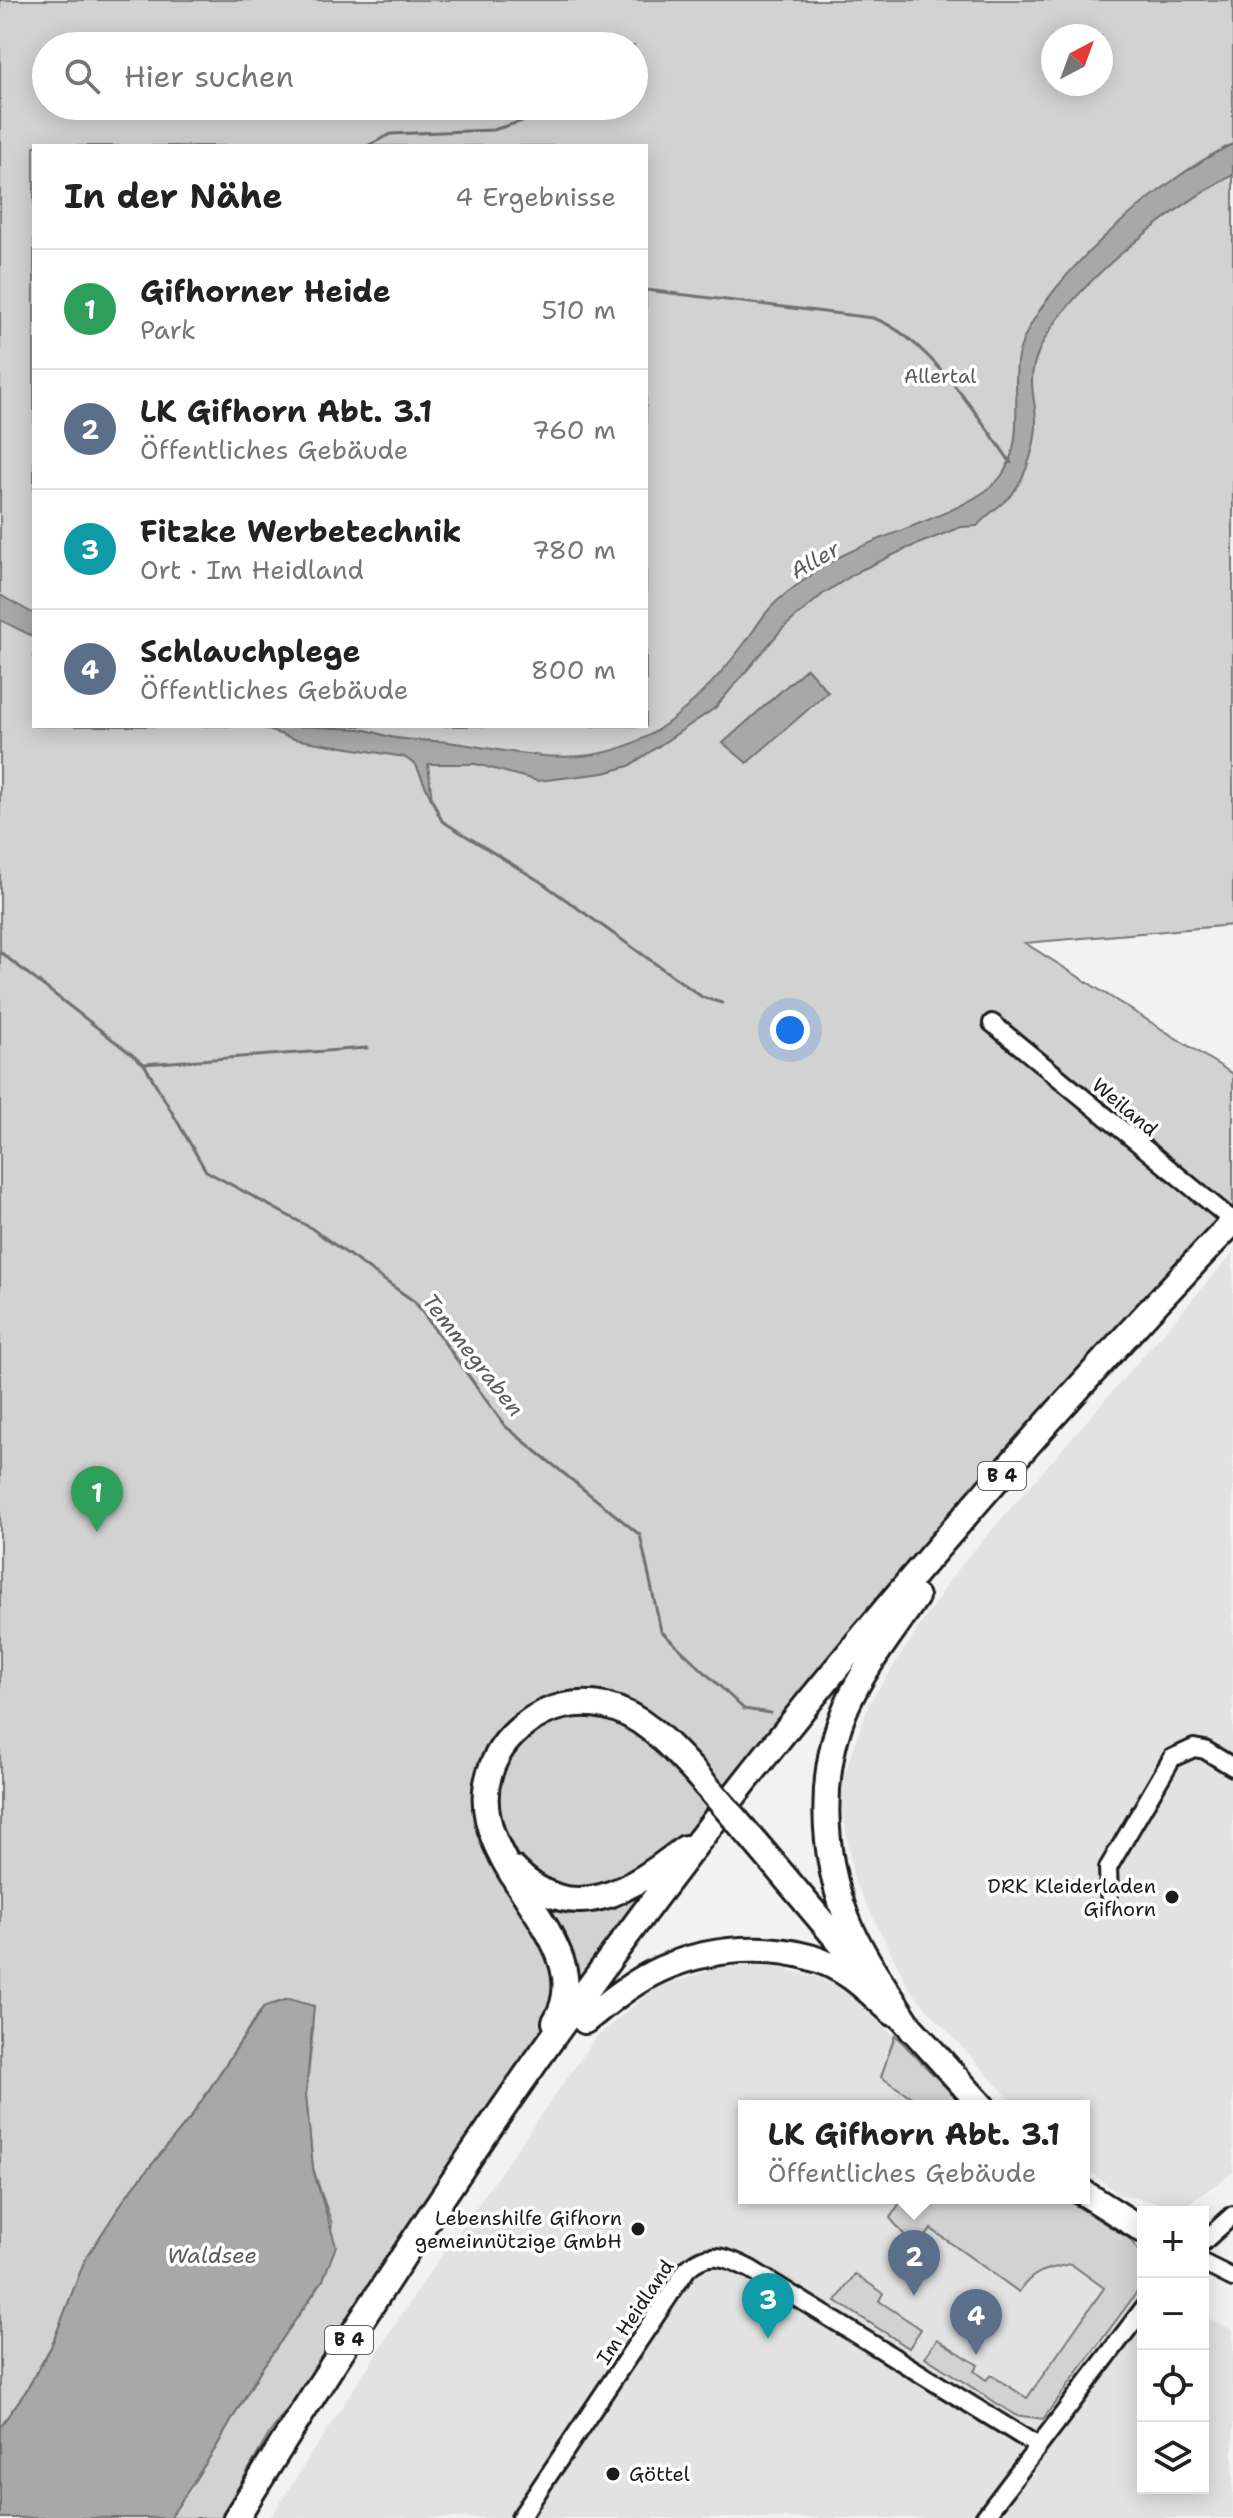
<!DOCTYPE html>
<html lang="de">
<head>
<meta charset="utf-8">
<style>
  body { margin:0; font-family:"Shantell Sans",sans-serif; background:#f2f2f2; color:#222 }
  .controls { position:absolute; right:24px; bottom:24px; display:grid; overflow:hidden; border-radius:0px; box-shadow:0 4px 20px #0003 }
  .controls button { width:72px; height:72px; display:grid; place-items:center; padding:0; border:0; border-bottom:2px solid #e0e0e0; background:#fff; color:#222; font:40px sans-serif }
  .compass { position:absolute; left:1041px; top:24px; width:72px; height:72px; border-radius:50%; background:#fff; box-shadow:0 4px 20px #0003; rotate:41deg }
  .you { position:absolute; left:790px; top:1030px; width:28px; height:28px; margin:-20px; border:6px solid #fff; border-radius:50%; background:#1a73e8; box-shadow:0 0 0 12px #1a73e833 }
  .badge { display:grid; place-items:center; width:52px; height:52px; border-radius:50%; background:#0b8043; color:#fff; font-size:26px; font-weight:700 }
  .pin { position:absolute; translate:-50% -66px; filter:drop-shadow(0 2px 4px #0008) }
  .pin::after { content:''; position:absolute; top:42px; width:28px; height:24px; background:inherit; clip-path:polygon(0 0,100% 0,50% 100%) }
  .popup { position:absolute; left:738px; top:2100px; width:352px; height:104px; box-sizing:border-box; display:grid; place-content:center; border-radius:0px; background:#fff; filter:drop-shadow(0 2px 6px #0005); font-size:26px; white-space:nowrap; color:#767676 }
  .popup b { font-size:30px; color:#222 }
  .popup::after { content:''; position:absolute; left:50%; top:100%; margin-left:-16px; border:16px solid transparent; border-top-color:#fff }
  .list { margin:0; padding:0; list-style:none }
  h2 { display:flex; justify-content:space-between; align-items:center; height:104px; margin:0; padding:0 32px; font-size:34px }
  h2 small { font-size:26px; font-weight:400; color:#767676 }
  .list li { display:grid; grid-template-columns:52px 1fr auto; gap:24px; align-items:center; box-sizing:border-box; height:120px; padding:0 32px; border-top:2px solid #e0e0e0 }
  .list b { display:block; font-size:30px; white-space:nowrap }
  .list p { margin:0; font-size:26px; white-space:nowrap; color:#767676 }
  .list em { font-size:26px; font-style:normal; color:#767676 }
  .icon { flex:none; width:44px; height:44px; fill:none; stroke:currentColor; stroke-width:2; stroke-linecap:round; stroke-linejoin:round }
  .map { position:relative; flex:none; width:1233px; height:2518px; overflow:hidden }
  .search { position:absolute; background:#fff; box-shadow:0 4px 20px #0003; left:32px; top:32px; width:616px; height:88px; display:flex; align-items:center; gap:20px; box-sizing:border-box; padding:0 28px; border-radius:44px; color:#767676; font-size:30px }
  .panel { position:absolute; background:#fff; box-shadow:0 4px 20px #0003; left:32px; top:144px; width:616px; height:584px; border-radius:0px }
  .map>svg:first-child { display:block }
  .built { fill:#e2e2e2 }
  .green { fill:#d2d2d2; stroke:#777; stroke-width:2; fill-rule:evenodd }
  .water { fill:#a8a8a8; stroke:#707070; stroke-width:2 }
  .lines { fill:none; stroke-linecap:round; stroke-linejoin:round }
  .stream { stroke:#707070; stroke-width:3 }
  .minor-casing { stroke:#1c1c1c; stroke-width:22 }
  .highway-casing { stroke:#1c1c1c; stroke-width:30 }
  .minor { stroke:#fff; stroke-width:16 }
  .highway { stroke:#fff; stroke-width:24 }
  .highway-bridge-casing { stroke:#1c1c1c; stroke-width:30; stroke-linecap:butt }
  .highway-bridge { stroke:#fff; stroke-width:24 }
  .poi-dot { fill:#1c1c1c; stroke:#fff; stroke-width:3 }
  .labels { text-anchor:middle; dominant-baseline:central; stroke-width:7; stroke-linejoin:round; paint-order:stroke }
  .shield { fill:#fff; stroke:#606060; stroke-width:2 }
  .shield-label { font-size:18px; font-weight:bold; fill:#1c1c1c }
  .park-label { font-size:20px; fill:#5c5c5c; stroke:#fff }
  .street-label { font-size:20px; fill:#1c1c1c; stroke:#fff }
  .poi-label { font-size:20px; fill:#1c1c1c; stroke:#fff; text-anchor:end }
  .water-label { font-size:22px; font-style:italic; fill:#5b5b5b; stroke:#fff }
</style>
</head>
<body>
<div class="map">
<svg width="1233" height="2518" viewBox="0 0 1233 2518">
  <rect width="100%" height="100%" fill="#f2f2f2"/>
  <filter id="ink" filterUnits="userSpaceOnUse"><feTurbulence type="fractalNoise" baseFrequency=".0125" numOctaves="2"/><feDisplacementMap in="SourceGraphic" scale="16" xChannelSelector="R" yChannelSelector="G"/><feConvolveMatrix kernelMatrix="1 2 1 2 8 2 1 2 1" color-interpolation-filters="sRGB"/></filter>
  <g filter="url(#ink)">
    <!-- built -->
    <path class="built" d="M1233,1253v920l-51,35 -64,-14 -34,-28v-60h-68l-106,-116 -56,-110 -15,-91 31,-87 87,-132z
      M743,1959l97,24 124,123h-220v92h319l80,48v242h60v-171l30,13v188h-963l153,-236 174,-246 58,-48z"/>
    <!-- green -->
    <path class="green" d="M0,0h1233v925l-208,18 208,131v133l-382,426 -582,801 -48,84h-51l45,-69 45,-78 63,-91 9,-56 -19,-55 -7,-74 7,-66 -24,-30 -26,8 -72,110 -64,78 -42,65 -34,87 -25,44 -26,36zM1053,36h48v48h-48zM46,46h588v60h-588zM34,146h612v580h-612z
      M895,2035l69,71h-39l-44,-29z
      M903,2198h160l67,41 13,18v27l-100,135 -28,-4 -90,-58 12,-18 41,26 -4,6 12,9 5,-5 36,23 77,-110 -33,-24c-24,5 -39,7 -52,28l-88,-63 -14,21 -27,-32z
      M855,2274l28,19 -4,8 42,28 -12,19 -73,-47z"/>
    <!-- water -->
    <path class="water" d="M1233,144v31c-59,30 -182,124 -199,190 -5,19 1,35 2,54 1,23 -9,56 -24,75 -7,9 -25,20 -35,32l-16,1 -53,21 -49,23 -36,23 -41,35 -67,79 -86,58 -25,7 -66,8 -62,-17h-48l4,37 -16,-36 -12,-8 -110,-18 -37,-13c35,0 69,1 103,3 13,1 24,8 37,9 16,3 34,2 51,4 81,11 148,35 221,-20 30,-23 53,-49 75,-78 10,-13 19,-30 31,-41 17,-16 38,-29 57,-42 44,-27 144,-49 170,-86 22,-31 11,-78 15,-113 10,-73 152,-189 216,-218z
      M0,595l34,19v23l-34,-17z
      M807,668l21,24 -81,71 -24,-20z
      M289,1999l25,7 -8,89 7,74 23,77 -13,34 -63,91 -45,78 -45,69h-170v-91l26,-36 25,-44 34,-87 42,-65 64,-78 73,-110z"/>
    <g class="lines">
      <!-- stream -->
      <path class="stream" d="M367,146l24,-12 102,-4 79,-24
        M646,290l227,28c52,17 107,100 138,145
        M432,800l10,21 99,61 161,115 20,6
        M0,952l144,112 62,107 105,57 104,74 90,124 135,109 21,96 83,78 26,4
        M144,1064l223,-16"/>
      <defs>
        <path id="minor" d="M992,1023l241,198
          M1109,1894l-1,-26 64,-110 22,-10 11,2 28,17
          M1203,2242l30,-27
          M1203,2263l30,15
          M520,2518l167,-249c22,-21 41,-11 65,1l286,176
          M984,2518l159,-209"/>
        <path id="highway" d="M756,1843l106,126
          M514,1869c59,61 118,20 171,-21
          M903,2019l79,87
          M585,2021c24,-19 47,-39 76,-52 56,-25 138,-29 190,8 15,11 28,24 42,36
          M555,2022c50,-79 -93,-155 -66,-247 6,-20 18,-37 35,-50 22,-18 52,-25 81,-19 39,9 66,41 92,69
          M912,2030c-22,-36 -49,-71 -65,-111 -26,-66 -29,-148 0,-214 17,-38 46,-73 69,-108
          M1084,2193l59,37
          M236,2518c97,-156 197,-311 303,-461 208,-295 445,-574 694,-835"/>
      </defs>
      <!-- minor casing -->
      <use href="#minor" class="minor-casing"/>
      <!-- highway casing -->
      <use href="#highway" class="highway-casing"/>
      <!-- minor -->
      <use href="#minor" class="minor"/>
      <!-- highway -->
      <use href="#highway" class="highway"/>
      <defs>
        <path id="highway-bridge" d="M697,1775l59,68"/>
      </defs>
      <!-- highway-bridge casing -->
      <use href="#highway-bridge" class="highway-bridge-casing"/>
      <!-- highway-bridge -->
      <use href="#highway-bridge" class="highway-bridge"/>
    </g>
  </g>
  <!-- markers -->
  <g class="poi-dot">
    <circle cx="1172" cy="1897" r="8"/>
    <circle cx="638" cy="2229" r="8"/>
    <circle cx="613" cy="2474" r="8"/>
  </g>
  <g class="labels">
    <!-- shield labels -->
    <g class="shield">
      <rect x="978" y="1462" width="48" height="28" rx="6"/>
      <rect x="325" y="2326" width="48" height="28" rx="6"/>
    </g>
    <g class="shield-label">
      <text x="1002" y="1476">B 4</text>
      <text x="349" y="2340">B 4</text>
    </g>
    <!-- park labels -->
    <g class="park-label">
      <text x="940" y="376">Allertal</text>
    </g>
    <!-- street labels -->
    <g class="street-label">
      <text transform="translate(1125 1107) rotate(40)">Weiland</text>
      <text transform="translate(635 2312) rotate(-56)">Im Heidland</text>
    </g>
    <!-- poi labels -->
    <g class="poi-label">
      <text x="1156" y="1886">DRK Kleiderladen<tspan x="1156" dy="23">Gifhorn</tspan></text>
      <text x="622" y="2218">Lebenshilfe Gifhorn<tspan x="622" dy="23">gemeinnützige GmbH</tspan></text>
      <text x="629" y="2474" text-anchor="start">Göttel</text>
    </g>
    <!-- water labels -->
    <g class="water-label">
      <text transform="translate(815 560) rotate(-30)">Aller</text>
      <text transform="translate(473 1355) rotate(52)">Temmegraben</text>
      <text x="212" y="2255">Waldsee</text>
    </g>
  </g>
</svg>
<div class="controls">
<button>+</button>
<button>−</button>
<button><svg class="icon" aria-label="locate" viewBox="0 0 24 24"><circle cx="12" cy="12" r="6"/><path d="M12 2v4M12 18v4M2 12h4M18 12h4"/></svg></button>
<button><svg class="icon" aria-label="layers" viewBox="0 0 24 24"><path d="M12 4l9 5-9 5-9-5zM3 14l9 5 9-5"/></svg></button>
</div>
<svg class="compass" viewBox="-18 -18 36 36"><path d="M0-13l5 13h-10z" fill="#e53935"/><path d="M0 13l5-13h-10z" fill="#767676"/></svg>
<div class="you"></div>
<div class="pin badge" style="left:97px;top:1532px;background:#2e9e5b">1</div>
<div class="pin badge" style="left:914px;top:2296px;background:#5c6f8a">2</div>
<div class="popup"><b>LK Gifhorn Abt. 3.1</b>Öffentliches Gebäude</div>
<div class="pin badge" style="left:768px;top:2339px;background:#0f9aa8">3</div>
<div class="pin badge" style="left:976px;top:2355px;background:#5c6f8a">4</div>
<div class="search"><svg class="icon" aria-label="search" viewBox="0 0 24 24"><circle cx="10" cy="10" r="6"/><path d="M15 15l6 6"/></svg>Hier suchen</div>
<section class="panel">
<h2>In der Nähe<small>4 Ergebnisse</small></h2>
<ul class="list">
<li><span class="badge" style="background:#2e9e5b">1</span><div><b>Gifhorner Heide</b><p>Park</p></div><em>510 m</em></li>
<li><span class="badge" style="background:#5c6f8a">2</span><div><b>LK Gifhorn Abt. 3.1</b><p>Öffentliches Gebäude</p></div><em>760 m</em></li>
<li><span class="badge" style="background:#0f9aa8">3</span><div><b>Fitzke Werbetechnik</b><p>Ort · Im Heidland</p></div><em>780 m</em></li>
<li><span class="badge" style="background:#5c6f8a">4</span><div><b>Schlauchplege</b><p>Öffentliches Gebäude</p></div><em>800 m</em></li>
</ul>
</section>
</div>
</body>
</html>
